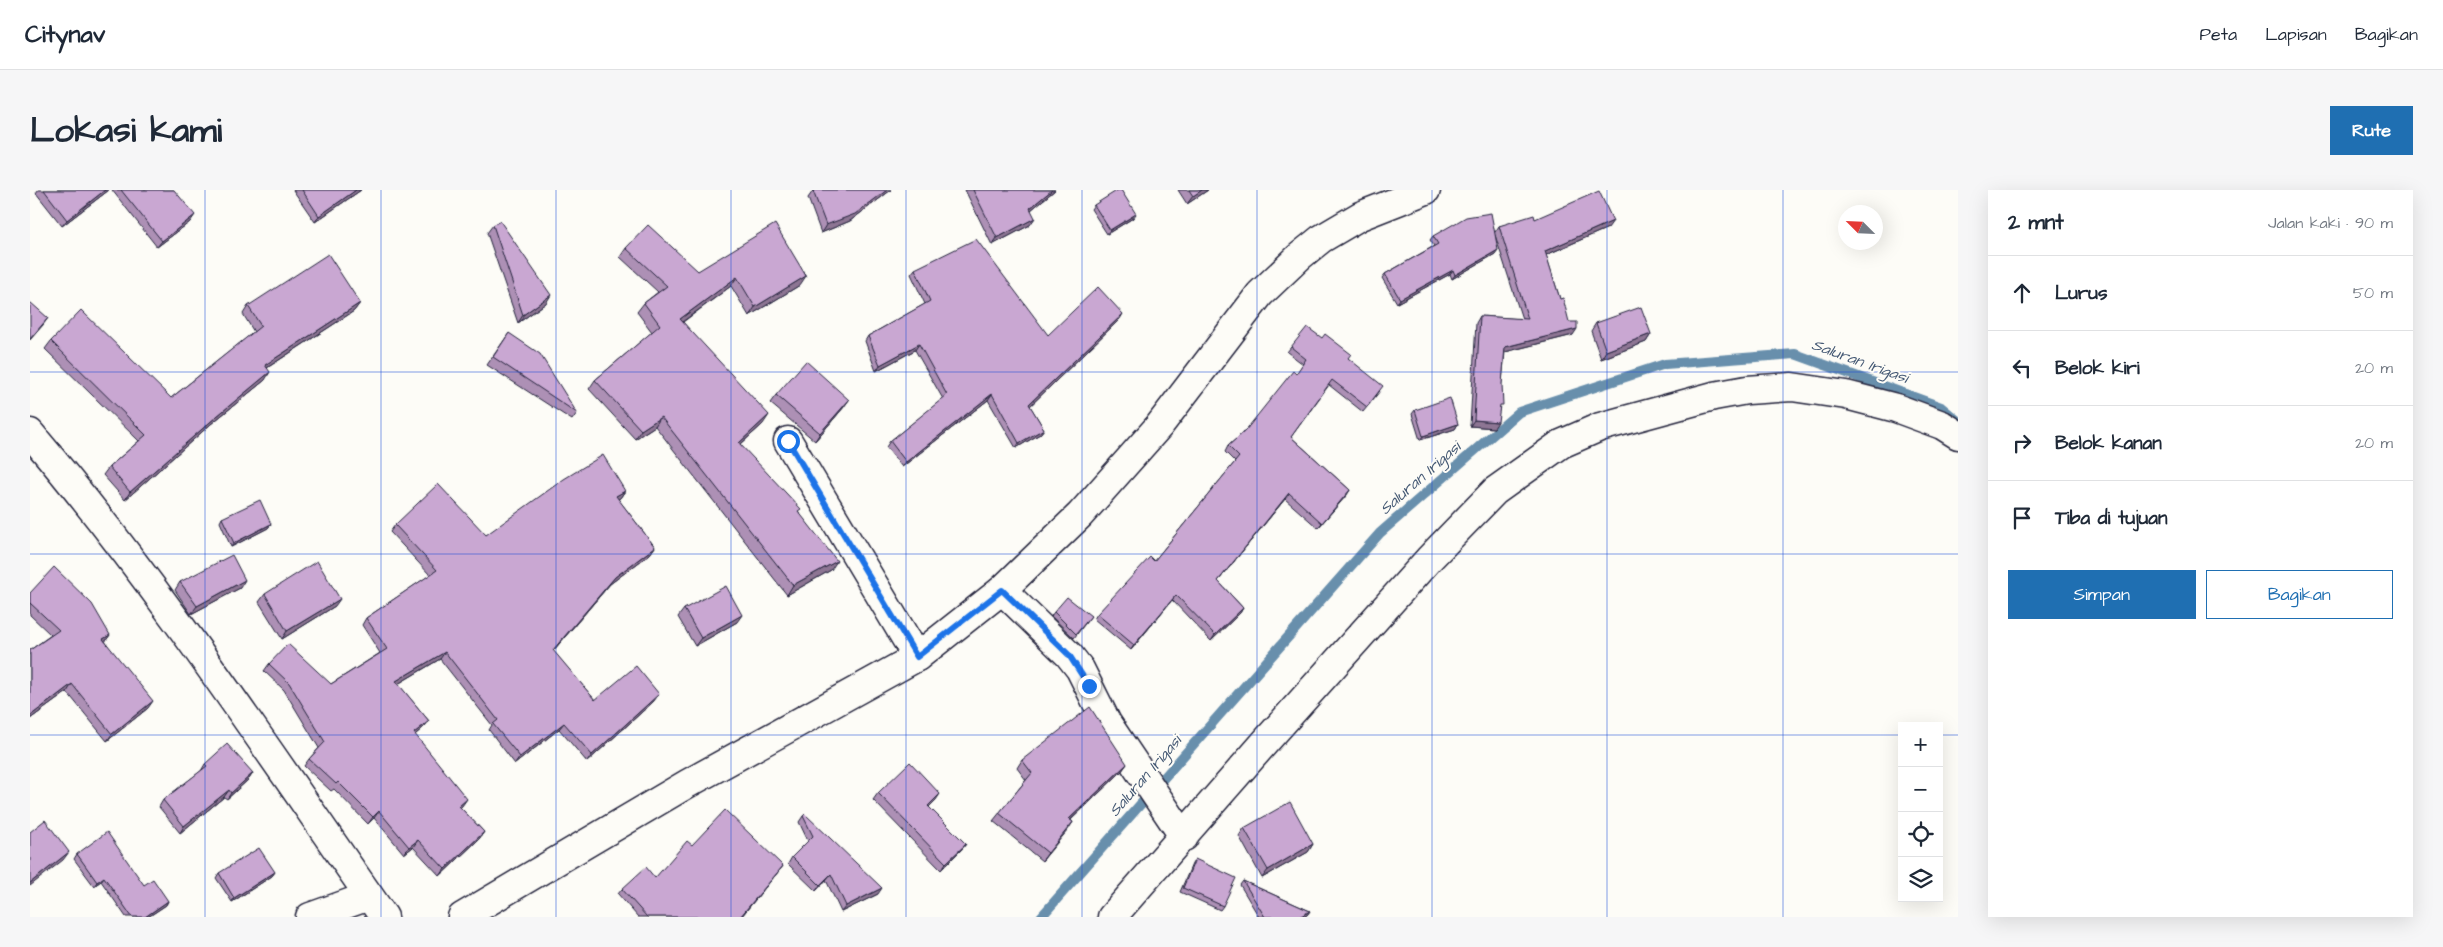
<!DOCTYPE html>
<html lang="id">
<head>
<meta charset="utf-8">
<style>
  body { margin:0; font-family:"Architects Daughter",sans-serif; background:#f6f6f7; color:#1f2937 }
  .controls { position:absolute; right:15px; bottom:15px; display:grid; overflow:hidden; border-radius:0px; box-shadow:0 5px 20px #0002 }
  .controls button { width:45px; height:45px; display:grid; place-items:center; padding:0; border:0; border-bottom:1px solid #e0e1e3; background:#fff; color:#1f2937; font:25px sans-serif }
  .compass { position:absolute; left:1808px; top:15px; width:45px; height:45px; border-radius:50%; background:#fff; box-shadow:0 5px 20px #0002; rotate:294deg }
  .stop { position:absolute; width:15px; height:15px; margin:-11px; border:4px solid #1a73e8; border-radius:50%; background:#fff }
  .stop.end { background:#1a73e8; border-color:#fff; box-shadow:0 1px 5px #0008 }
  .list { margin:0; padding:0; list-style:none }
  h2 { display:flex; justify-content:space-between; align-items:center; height:65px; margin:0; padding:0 20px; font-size:21px }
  h2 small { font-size:16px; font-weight:400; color:#747a83 }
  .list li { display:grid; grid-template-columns:32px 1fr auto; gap:15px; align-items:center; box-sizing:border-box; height:75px; padding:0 20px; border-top:1px solid #e0e1e3 }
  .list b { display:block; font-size:19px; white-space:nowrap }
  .list em { font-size:16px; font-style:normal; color:#747a83 }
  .actions { display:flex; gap:10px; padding:15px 20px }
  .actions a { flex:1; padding:11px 0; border:1px solid #1f6fb2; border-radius:0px; text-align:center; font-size:18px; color:#1f6fb2 }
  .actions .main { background:#1f6fb2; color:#fff }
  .icon { flex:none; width:28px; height:28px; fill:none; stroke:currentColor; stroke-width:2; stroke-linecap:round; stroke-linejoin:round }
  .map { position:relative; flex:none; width:1928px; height:727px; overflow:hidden; border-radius:0px }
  header { display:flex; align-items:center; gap:30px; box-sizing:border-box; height:70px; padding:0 25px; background:#fff; border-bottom:1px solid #e0e1e3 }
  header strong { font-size:24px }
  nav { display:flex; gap:28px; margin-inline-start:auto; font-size:18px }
  .intro { display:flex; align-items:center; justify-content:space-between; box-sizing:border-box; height:120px; padding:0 30px }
  h1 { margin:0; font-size:35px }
  .button { padding:12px 22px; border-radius:0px; background:#1f6fb2; color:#fff; font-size:18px; font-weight:700 }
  main { display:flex; gap:30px; padding:0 30px }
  aside { flex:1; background:#fff; border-radius:0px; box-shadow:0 5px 20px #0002 }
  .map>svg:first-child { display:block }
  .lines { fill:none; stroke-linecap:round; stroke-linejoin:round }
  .stream { stroke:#688fac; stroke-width:10 }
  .street-casing { stroke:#22223b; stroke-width:31 }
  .secondary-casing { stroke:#22223b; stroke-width:31 }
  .street { stroke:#fdfcf7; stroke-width:28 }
  .secondary { stroke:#fdfcf7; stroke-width:28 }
  .wall { fill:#ad90b5; stroke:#22223b }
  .shaded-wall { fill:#8d7593; stroke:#22223b }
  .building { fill:#c9a7d2; stroke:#22223b }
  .route { stroke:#1a73e8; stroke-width:6 }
  .grid { fill:none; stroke:#1d4ed8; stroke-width:1; stroke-opacity:0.55 }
  .labels { text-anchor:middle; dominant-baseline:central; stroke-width:4; stroke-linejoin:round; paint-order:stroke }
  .water-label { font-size:16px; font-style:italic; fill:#455974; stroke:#fdfcf7 }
</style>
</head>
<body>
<header>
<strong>Citynav</strong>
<nav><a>Peta</a><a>Lapisan</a><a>Bagikan</a></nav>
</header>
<div class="intro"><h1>Lokasi kami</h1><a class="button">Rute</a></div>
<main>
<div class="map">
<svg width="1928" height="727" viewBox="0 0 1928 727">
  <rect width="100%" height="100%" fill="#fdfcf7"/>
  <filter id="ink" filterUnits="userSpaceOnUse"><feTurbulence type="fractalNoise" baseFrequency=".02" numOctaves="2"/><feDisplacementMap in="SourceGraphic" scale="10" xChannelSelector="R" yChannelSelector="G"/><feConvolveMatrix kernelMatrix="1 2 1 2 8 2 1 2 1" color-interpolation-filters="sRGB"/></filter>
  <g filter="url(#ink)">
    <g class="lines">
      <!-- stream -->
      <path class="stream" d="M1011,727l339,-384 139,-121 146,-48 130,-10 146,53 17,14"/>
      <defs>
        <path id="street" d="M758,251l129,216
          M972,400l67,65 11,14 27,54 77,114
          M280,727l59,-21
          M1082,727l155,-177 162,-181 66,-68 66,-47 39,-17 114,-31 33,-6 45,-3 54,8 50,13 46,17 16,10"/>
        <path id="secondary" d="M0,243c130,153 239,320 354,484
          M432,727l225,-133 230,-127 85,-67 78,-75 79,-89 101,-132 40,-38 21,-17 39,-23 66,-26"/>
      </defs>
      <!-- street casing -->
      <use href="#street" class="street-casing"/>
      <!-- secondary casing -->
      <use href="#secondary" class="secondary-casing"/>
      <!-- street -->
      <use href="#street" class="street"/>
      <!-- secondary -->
      <use href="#secondary" class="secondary"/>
    </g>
    <!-- wall -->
    <path class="wall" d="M8,0h71l-47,36 -26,-33z
      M82,0h62l16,32 -33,25z
      M263,0h68l-46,32z
      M786,0h75l-41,31 -29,12 -13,-35 5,-7z
      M935,0h90l-24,20 -1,15 -38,20z
      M1148,0h30l-21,14z
      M1064,15l39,13 -26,16 -16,-25z
      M1505,29l73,9 -62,27 14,44 13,36 -68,17 -6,59 -5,17 -24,-2 6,-103 4,-7 42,3 -27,-84v19l-43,25 -2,-5 -53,29 -15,-25 3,-4 49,-28 -4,-6 3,-4 62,-4 4,-6z
      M463,35l53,78 -28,20 -31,-90z
      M596,58l72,23 102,14 -51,31 -18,-30 -48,36 80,102 -23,21 59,67 32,58 -44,25 -132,-169 -20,13 -46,-50 6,-9 57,-48 -15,-20 7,-9 14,-11 -38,-35z
      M885,79l133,66 72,-16 -90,87 14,23 -4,5 -24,14 -28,-48 -86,67 -16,-20 4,-6 53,-42 -28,-49 -39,21 -11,-30 3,-5 57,-32 -14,-30z
      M330,113l-6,8 -87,57 -2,12 -54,44 -86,76 -22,-25 6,-8 30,-26 -94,-92 6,-8 120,57 83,-66 -11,-18 5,-8z
      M1566,133l55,11 -5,8 -45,17 -10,-28z
      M479,143l68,80 -5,7 -85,-55z
      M1261,157l57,11 32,33 -17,21 -34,-27 -38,52 59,53 -32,38 -33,-29 -67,82 25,27 -3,5 -29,28 -39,-41 -41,50 -37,-31 3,-5 57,-53 81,-99 -10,-10 3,-6 17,-15 51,-57 7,-10 -16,-12z
      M746,205l68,12 -29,34 -45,-38z
      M1385,220l43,14 -3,5 -35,11 -8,-26z
      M595,301l-5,7 -2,1 37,48 -5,7 -40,30 -57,67 42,49 59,1 -67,61 -28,-33 -44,35 -26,-34 3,-5 -52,-66 -42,25 31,37 -5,6 -9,8 47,71 -2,1 24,25 -5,7 -39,37 -27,-29 -9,7 -30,-36 -6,6 -34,-35 -3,2 -27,-25 5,-7 10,-11 -35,-58 -20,-19 5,-7 62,20 49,-31 -18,-28 4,-7 64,-43 -40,-43 5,-7 91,10z
      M192,328l49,6 -3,4 -37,19 -11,-25z
      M150,392l60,6 -49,26 -16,-24z
      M0,403l80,42 -5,6 43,67 -41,33 -40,-49 -37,27v-69l21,-15 -21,-20z
      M235,404l70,12 -53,33 -23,-37z
      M654,419l53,13 -42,24 -17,-29z
      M1024,422l37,4 -17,22 -23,-22z
      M992,570l105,4 -6,8 -50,48 2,2 -31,39 -49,-40 33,-41 -9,-12z
      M175,574l48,9 -4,6 -22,20 -3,-2 -44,36 -21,-26 4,-7 38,-29z
      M848,603l58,7 -7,7 37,37 -5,6 -20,20 -68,-70z
      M773,626l75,78 -37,18 -15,-32 -10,11 -28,-27 4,-7 16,-16 -9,-19z
      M1214,638l69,16 -5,8 -46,26 -23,-42z
      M662,655l91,21 -42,51h-103l-20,-23 4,-5 33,-11z
      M47,664l67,31 24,16 -2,4 -18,12h-22l-25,-36 -7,5 -20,-27z
      M1165,669l28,47 -3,4 -40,-18 12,-28z
      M245,682l-3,4 -40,26 -16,-24 3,-5z
      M1213,691l67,30 -3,4 -4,2h-44l-19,-32z"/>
    <!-- shaded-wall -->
    <path class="shaded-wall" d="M75,0h4l-47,36 5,-6z
      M326,0h5l-46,32 4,-6z
      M857,0h4l-41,31 -29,12 5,-8z
      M1022,0h3l-30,25 5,-7z
      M1172,0h6l-21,14 6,-8z
      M1106,24l-3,4 -26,16 3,-4z
      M165,25l-5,7 -33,25 5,-6z
      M1005,28l-5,7 -38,20 5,-7z
      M1583,31l-5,7 -67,29 4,-6z
      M1468,60l-3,4 -43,25 3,-4z
      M1423,80l-3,4 -53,29 3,-4z
      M776,86l-6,9 -51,31 6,-9z
      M707,87l-6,9 -57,42 6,-9z
      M521,105l-5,8 -28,20 5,-8z
      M330,113l-6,8 -95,62 6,-8z
      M1093,124l-3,5 -94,91 3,-6z
      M18,128l-5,7 -13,15v-1z
      M1547,139l-4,6 -72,18 4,-6z
      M1621,144l-5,8 -45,17 5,-8z
      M889,154l-4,6 -39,21 4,-6z
      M240,182l-5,8 -54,44 -86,76 5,-8 87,-76z
      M962,204l-4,6 -86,67 4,-5z
      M819,210l-5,7 -29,34 5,-8z
      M739,225l-6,9 -31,28 7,-9z
      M631,227l-6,9 -20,13 6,-9z
      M1444,230l24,2 -4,6 -24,-2z
      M1428,234l-3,5 -35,11 3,-4z
      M1014,239l-4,5 -24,14 3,-5z
      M1320,300l-3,5 -29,33 4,-5z
      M595,301l-5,7 -9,5 5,-7z
      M1259,303l-4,6 -71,87 4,-5z
      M241,334l-3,4 -37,19 3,-4z
      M625,357l-5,7 -40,30 -62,73 5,-7 62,-73z
      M807,371l-6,9 -44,25 6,-10z
      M215,390l-5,8 -49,26 6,-8z
      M1146,405l-4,5 -41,50 3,-5z
      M310,409l-5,7 -53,33 5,-8z
      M1213,418l-3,5 -29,28 4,-6z
      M712,425l-5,7 -42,24 6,-8z
      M80,445l-5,7 -2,-3z
      M415,462l-5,7 -49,29 5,-7z
      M42,494l-5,8 -37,27v-3z
      M629,504l-5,7 -67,61 5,-7z
      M123,511l-5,7 -41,33 5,-7z
      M399,531l-5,6 -15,13 5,-7z
      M534,533l-5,6 -44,35 5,-7z
      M1097,574l-6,8 -57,54 5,-7z
      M223,583l-4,6 -22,20 4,-6z
      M199,600l-5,7 -44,36 4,-7z
      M910,604l-4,6 -13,13 5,-7z
      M437,609l-5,7 -8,7 5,-7z
      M349,621l-5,7 -6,6 5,-7z
      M1043,632l-5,8 -26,31 6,-8z
      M454,642l-5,7 -39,37 5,-7z
      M388,650l-5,7 -9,7 5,-7z
      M936,654l-5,6 -20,20 5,-7z
      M1283,654l-5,8 -46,26 6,-8z
      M39,662l-6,8 -33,26v-3z
      M753,676l-42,51h-1z
      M245,682l-3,4 -40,26 2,-4z
      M801,684l-5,6 -10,11 4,-6z
      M74,687l-3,4 -7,5 3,-4z
      M852,698l-4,6 -37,18 5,-6z
      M138,711l-2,4 -18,12h-3z
      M1280,721l-3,4 -4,2h-4z"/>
    <!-- building -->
    <path class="building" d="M14,0h61l-38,30z
      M91,0h53l21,25 -33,26z
      M272,0h54l-37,26z
      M786,0h71l-32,24 -29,11 -13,-34z
      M943,0h79l-22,18 5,10 -38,20z
      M1088,0h3l15,24 -26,16 -16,-25z
      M1159,0h13l-9,6z
      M1569,1l14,30 -68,30 15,48 3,-1 6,24h8v7l-72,18 -3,37 1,21h-3l-2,17 -24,-2 6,-104 48,3 -29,-93 35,-11 1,4z
      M1461,23l7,37 -43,25 -2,-5 -53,29 -15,-25 53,-30 -5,-8 33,-19z
      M470,31l51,74 -28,20 -30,-90z
      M745,34l31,52 -51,31 -18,-30 -57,42 89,96 -30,28 62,66 -3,2 39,50 -44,24 -132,-168 -20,13 -46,-50 65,-55 -16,-22 23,-17 -41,-38 22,-23 50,46z
      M946,49l72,96 50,-48 25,27 -94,90 15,25 -25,14 -27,-49 -86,68 -16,-21 57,-46 -28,-51 -39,21 -12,-29 62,-35 -15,-32z
      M298,64l32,49 -95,62 5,7 -53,44 -87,76 -21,-25 37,-32 -95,-94 30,-31 90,88 90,-72 -13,-20z
      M0,112l18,16 -18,21z
      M1611,117l10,27 -45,17 -10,-28z
      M1277,137l15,11 3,-4 26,20 -3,4 35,28 -16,21 -35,-27 -41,57 59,53 -28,33 -33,-30 -71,88 25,27 -28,27 -39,-40 -42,50 -37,-31 53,-57 4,4 85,-104 -11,-11 17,-15 48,-60 3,3 10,-15 -15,-12z
      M479,143l31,21 37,59 -84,-56z
      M776,171l43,39 -29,33 -44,-38z
      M1420,208l8,26 -35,12 -8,-26z
      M573,265l22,36 -9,5 39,51 -40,30 -62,73 42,50 41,-34 23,28 -67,61 -28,-32 -44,34 -27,-33 5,-4 -53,-68 -49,29 33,40 -15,12 53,66 -8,7 25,26 -39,37 -27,-29 -9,7 -30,-36 -6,6 -35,-35 -2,2 -27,-25 16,-17 -36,-59 -20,-19 19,-20 43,40 56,-35 -21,-31 71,-48 -42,-45 43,-41 48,51 78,-56z
      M230,310l11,24 -37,19 -12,-25z
      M202,365l13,25 -48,26 -17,-24z
      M287,371l23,38 -53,32 -22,-37z
      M24,377l38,37 18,31 -7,4 50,62 -41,33 -40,-50 -42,32v-66l29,-20 -29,-27v-10z
      M696,396l16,29 -41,23 -17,-29z
      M1037,407l24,19 -15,18 -22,-22z
      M1060,517l37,57 -58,55 4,3 -25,31 -49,-40 33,-40 -10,-13z
      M197,554l26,29 -22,20 -2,-3 -45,36 -21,-26 44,-34 -2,-2z
      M880,572l30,32 -12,12 38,38 -20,19 -68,-70z
      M1260,612l23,42 -45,26 -24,-42z
      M695,620l58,56 -43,51h-93l-25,-28 24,-22 9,11 32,-37 5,4z
      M775,624l77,74 -36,18 -15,-32 -11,11 -28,-28 21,-21 -10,-20z
      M15,630l24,32 -39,31v-51z
      M77,642l37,53 9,-6 15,22 -23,16h-13l-28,-40 -7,5 -20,-28z
      M229,658l16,24 -41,26 -15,-25z
      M1165,669l41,19 -13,28 -40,-18z
      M1213,691l67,30 -11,6h-34z"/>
  </g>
  <g class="lines" filter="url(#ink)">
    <!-- route -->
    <path class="route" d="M758,251l129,216 85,-67 67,65 20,31"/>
  </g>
  <!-- grid -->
  <path class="grid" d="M175,0v727M351,0v727M526,0v727M701,0v727M876,0v727M1052,0v727M1227,0v727M1402,0v727M1577,0v727M1753,0v727M0,182h1928M0,364h1928M0,545h1872M1909,545h19"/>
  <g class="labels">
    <!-- water labels -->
    <g class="water-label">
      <text transform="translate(1830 171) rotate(20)">Saluran Irigasi</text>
      <text transform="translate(1390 288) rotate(-41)">Saluran Irigasi</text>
      <text transform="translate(1115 586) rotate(-49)">Saluran Irigasi</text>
    </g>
  </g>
</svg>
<div class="controls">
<button>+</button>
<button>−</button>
<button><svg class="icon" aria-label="locate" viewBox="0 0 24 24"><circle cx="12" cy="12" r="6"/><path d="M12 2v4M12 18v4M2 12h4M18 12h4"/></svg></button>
<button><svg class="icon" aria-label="layers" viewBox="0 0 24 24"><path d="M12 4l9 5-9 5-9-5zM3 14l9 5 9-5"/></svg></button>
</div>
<svg class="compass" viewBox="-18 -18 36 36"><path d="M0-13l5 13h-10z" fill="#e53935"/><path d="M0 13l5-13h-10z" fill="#747a83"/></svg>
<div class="stop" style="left:758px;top:251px"></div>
<div class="stop end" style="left:1059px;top:496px"></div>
</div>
<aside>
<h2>2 mnt<small>Jalan kaki · 90 m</small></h2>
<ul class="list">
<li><svg class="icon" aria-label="ahead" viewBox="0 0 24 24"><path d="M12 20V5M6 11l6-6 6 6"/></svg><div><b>Lurus</b></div><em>50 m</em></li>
<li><svg class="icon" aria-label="left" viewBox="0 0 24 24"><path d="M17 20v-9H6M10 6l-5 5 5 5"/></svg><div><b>Belok kiri</b></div><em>20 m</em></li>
<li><svg class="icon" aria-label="right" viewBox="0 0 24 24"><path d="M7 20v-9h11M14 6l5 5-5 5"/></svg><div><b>Belok kanan</b></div><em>20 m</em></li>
<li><svg class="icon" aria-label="arrive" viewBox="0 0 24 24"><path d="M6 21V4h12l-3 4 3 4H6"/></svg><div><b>Tiba di tujuan</b></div></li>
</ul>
<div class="actions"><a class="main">Simpan</a><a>Bagikan</a></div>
</aside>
</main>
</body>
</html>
